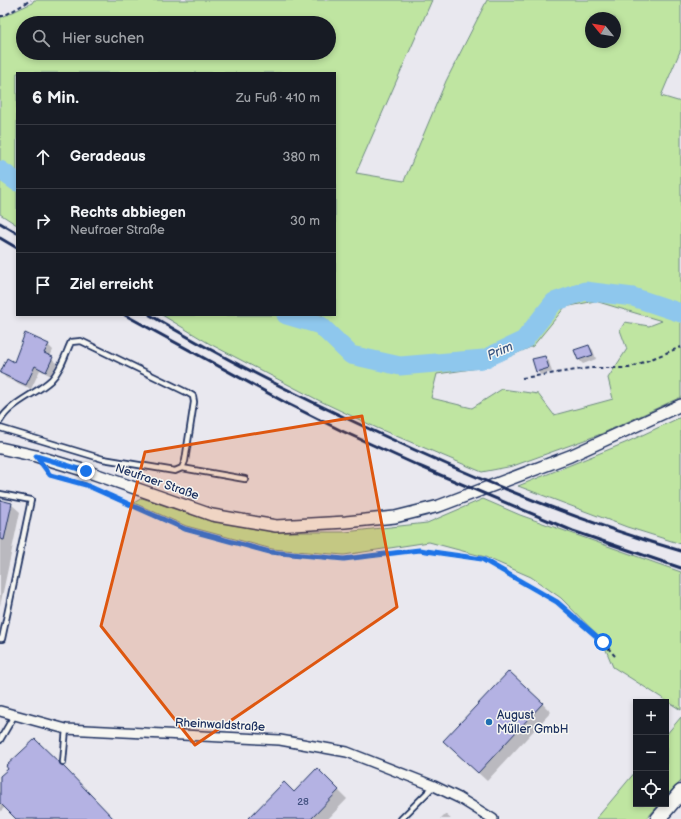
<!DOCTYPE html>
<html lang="de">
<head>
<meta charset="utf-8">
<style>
  body { margin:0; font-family:"Balsamiq Sans",sans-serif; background:#242831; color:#f1f3f6 }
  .controls { position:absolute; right:12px; bottom:12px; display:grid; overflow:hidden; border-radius:0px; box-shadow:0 2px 6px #0003 }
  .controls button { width:36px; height:36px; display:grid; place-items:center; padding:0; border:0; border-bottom:1px solid #363941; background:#171b24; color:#f1f3f6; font:20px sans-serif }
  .compass { position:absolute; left:585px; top:12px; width:36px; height:36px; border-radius:50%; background:#171b24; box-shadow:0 2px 6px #0003; rotate:300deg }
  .stop { position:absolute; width:12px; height:12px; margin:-9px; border:3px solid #1a73e8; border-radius:50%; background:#fff }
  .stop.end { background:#1a73e8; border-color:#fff; box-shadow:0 1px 4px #0008 }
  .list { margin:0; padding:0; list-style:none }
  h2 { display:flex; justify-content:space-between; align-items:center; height:52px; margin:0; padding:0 16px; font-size:17px }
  h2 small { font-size:13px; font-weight:400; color:#9ea1a6 }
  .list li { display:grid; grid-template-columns:26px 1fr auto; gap:12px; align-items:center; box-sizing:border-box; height:64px; padding:0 16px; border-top:1px solid #363941 }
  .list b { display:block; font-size:15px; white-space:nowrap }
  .list p { margin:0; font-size:13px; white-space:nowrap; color:#9ea1a6 }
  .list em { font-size:13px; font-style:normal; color:#9ea1a6 }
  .icon { flex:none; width:22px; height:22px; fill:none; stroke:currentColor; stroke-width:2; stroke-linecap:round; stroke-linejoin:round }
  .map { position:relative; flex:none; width:681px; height:819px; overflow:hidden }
  .search { position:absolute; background:#171b24; box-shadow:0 2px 6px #0003; left:16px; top:16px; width:320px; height:44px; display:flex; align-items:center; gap:10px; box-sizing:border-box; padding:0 14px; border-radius:22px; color:#9ea1a6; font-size:15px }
  .panel { position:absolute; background:#171b24; box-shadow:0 2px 6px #0003; left:16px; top:72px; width:320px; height:244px; border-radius:0px }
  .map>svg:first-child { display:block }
  .green { fill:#bfe5a1; stroke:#6d8a80; fill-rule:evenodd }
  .shadow { fill:#0003 }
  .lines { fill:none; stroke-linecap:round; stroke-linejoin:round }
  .river { stroke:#8ec7ed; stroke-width:19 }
  .building { fill:#b4b2e3; stroke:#1b2f5e }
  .service-casing { stroke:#1b2f5e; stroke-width:8 }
  .minor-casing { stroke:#1b2f5e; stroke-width:12 }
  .tertiary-casing { stroke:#1b2f5e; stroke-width:14 }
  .primary-casing { stroke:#1b2f5e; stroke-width:17 }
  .path { stroke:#1b2f5e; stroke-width:2; stroke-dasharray:4 3; stroke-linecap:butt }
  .service { stroke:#f6f6f2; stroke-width:4.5 }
  .minor { stroke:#f6f6f2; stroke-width:9 }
  .tertiary { stroke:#f6f6f2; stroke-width:11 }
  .primary { stroke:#f6f6f2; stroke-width:14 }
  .rail { stroke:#1b2f5e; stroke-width:3 }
  .route { stroke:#1a73e8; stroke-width:5 }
  .marked { fill:#de5710; fill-opacity:0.2; stroke:#de5710; stroke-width:3; stroke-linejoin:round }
  .poi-dot { fill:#1f6fb2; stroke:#f6f6f2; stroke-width:1.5 }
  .labels { text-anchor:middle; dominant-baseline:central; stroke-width:3; stroke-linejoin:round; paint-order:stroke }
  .number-label { font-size:10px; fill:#41507f }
  .street-label { font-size:12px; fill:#1b2f5e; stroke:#f6f6f2 }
  .poi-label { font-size:12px; fill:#1b2f5e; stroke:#f6f6f2; text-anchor:start }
  .water-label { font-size:13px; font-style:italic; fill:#385582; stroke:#f6f6f2 }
</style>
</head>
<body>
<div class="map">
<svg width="681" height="819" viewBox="0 0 681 819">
  <rect width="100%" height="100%" fill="#e9e8ef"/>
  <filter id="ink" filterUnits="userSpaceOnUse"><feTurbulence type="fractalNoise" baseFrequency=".025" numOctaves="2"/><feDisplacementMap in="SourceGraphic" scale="8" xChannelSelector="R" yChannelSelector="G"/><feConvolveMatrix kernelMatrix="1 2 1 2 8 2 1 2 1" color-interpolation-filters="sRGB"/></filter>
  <g filter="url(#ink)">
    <!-- green -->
    <path class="green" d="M34,0h398l-76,173 48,8 42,-100 41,-81h194v49l-20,47 20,6v295l-80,37 -88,32 -31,6 -105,-44 -59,-28 -108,-56 -48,-29h173v-242h-318v152l-17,-11v-196l32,-15zM591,18h24v24h-24zM23,23h306v30h-306zM595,301l67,20 -13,5 -24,-4 -5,8 7,19 -19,29 5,21 -59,16 -16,-21 -36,-5 -30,19 -41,-10 6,-24 49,-7 47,-21 32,-39z
      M681,417v127l-54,-17 -109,-41 107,-43z
      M142,498l68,23 66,11h69l82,-9 56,-24 37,16 161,57v138l-68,-43 -11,-27 -41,-42 -30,-21 -46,-20 -56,-15 -85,13 -72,-6 -86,-23 -52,-23z
      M681,717v64l-15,16v-62z
      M636,771v33h24l-14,15h-50z"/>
    <!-- shadow -->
    <path class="shadow" d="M48,345l5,5 -3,7 7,6 -6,13 -11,-6 -9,19 -25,-11 -5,-6 13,-9z
      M589,346l4,4 3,9 -13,5 -4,-4z
      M545,357l4,4 3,11 -11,3 -4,-4z
      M0,502l11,2 9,8 -20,94z
      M509,672l42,40 -64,69 -34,-31z
      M317,769l30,30 -19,20h-79l45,-26z
      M0,777l112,42h-95l-12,-12 -5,5z
      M445,814l6,5h-11z"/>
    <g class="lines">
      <!-- river -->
      <path class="river" d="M0,170l17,12
        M286,315l34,10 31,30 49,11 84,-7 40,-19 30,-38 31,-11 48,6 48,16"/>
    </g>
    <!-- building -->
    <path class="building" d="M25,333l24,11 -5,9 9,4 -7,15 -11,-6 -9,19 -26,-12 7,-15 7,4z
      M589,345l4,10 -15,5 -4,-10z
      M545,356l4,12 -13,4 -4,-13z
      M0,500l12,3 -8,37 -4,-1z
      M509,671l34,32 -65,70 -35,-32z
      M35,739l31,30 48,50h-98l-16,-16v-27l8,-7 -2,-3z
      M317,768l22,22 -28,29h-63l36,-37 10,10z"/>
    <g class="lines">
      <defs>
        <path id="service" d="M0,421c11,-19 35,-26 51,-41 10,-10 14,-25 20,-38l10,-1 107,52 5,3 1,6 -9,59 -3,7 -7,3 -72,-12 -103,-31
          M182,468l63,11
          M0,494l31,6 -29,139h-2
          M0,740l14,-24
          M63,762l3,-33
          M401,819l33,-33"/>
        <path id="minor" d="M0,711l66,18 214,11 67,12 87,34 25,12 34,21"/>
        <path id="tertiary" d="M0,448l36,8 50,15 126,44 64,11 70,-4 49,-5 44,-11 131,-50 111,-51"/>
        <path id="primary" d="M658,819l23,-27"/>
      </defs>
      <!-- service casing -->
      <use href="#service" class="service-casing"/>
      <!-- minor casing -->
      <use href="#minor" class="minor-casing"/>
      <!-- tertiary casing -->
      <use href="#tertiary" class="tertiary-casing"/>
      <!-- primary casing -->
      <use href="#primary" class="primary-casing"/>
      <!-- path -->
      <path class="path" d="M0,16h4l27,-16
        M522,378l68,-10h39l52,-21
        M46,470l3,5 37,10 99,44 85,23 74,7 75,-9 63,9 75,43 46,40 12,14"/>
      <!-- service -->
      <use href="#service" class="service"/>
      <!-- minor -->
      <use href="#minor" class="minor"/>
      <!-- tertiary -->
      <use href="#tertiary" class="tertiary"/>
      <!-- primary -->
      <use href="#primary" class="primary"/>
      <!-- rail -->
      <path class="rail" d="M0,223l17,10
        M0,238l17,10
        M125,315l163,89 54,27 77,35 154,65 108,37
        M150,315c73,44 150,82 228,118 98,46 199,88 303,118"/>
    </g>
  </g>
  <g class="lines" filter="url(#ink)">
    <!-- route -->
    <path class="route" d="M86,471l-50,-15 14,19 36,10 99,44 85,23 74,7 75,-9 63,9 75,43 46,40"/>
  </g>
  <!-- marked area -->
  <path class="marked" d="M362,416l35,191 -202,138 -94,-119 44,-174z"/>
  <!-- markers -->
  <circle class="poi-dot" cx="489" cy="722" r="4"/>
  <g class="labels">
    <!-- number labels -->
    <g class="number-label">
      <text x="303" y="802">28</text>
    </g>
    <!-- street labels -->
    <g class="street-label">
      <text transform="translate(157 482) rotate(19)">Neufraer Straße</text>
      <text transform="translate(220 725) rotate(3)">Rheinwaldstraße</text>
    </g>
    <!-- poi labels -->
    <g class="poi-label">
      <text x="497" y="715">August<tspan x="497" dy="14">Müller GmbH</tspan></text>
    </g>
    <!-- water labels -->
    <g class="water-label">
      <text transform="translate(500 351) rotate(-24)">Prim</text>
    </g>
  </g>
</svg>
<div class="controls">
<button>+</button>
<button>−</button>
<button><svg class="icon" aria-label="locate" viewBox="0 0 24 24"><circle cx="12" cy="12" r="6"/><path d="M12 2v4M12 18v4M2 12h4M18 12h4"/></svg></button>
</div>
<svg class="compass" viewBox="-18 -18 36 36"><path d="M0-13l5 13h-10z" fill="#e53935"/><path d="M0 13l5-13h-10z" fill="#9ea1a6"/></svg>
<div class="stop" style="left:603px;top:642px"></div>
<div class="stop end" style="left:86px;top:471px"></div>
<div class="search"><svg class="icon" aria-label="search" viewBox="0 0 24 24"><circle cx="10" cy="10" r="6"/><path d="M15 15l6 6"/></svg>Hier suchen</div>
<section class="panel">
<h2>6 Min.<small>Zu Fuß · 410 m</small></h2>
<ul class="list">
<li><svg class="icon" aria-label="ahead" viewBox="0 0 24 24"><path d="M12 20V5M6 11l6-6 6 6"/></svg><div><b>Geradeaus</b></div><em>380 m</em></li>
<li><svg class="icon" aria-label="right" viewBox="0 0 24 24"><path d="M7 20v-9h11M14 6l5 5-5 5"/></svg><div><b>Rechts abbiegen</b><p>Neufraer Straße</p></div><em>30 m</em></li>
<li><svg class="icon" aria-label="arrive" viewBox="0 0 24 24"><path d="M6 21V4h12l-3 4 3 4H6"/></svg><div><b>Ziel erreicht</b></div></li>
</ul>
</section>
</div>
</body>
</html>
